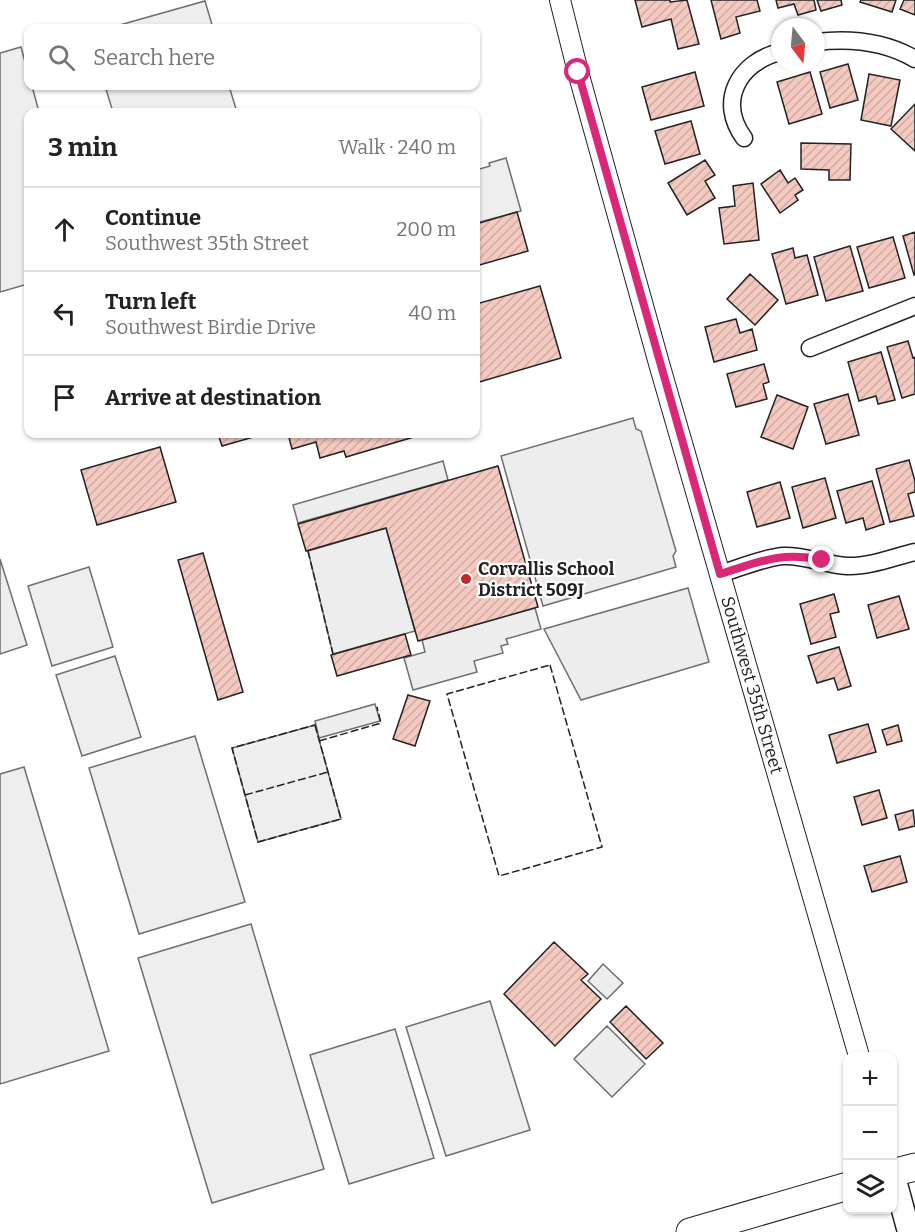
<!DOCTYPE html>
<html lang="en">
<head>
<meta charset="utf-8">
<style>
  body { margin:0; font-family:Bitter,serif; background:#f2f2f2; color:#222 }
  .controls { position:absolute; right:18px; bottom:18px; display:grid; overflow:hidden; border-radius:12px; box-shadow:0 2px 4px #0004 }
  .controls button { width:54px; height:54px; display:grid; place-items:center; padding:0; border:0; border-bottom:2px solid #e0e0e0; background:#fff; color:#222; font:30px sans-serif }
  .compass { position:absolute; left:771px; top:18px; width:54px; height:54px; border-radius:50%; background:#fff; box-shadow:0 2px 4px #0004; rotate:164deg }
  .stop { position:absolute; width:18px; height:18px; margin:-14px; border:4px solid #db2777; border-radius:50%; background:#fff }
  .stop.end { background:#db2777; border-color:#fff; box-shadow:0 2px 6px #0008 }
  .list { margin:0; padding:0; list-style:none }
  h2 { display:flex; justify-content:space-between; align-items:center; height:78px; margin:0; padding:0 24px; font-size:26px }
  h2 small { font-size:20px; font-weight:400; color:#767676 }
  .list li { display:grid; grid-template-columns:39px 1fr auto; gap:18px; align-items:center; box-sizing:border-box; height:84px; padding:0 24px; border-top:2px solid #e0e0e0 }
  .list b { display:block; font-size:22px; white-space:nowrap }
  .list p { margin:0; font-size:20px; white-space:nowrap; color:#767676 }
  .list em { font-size:20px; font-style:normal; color:#767676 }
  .icon { flex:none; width:33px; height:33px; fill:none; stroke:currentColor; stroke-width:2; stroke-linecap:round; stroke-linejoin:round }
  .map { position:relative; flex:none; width:915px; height:1232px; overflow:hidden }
  .search { position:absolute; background:#fff; box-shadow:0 2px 4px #0004; left:24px; top:24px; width:456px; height:66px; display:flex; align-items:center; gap:15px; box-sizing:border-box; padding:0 21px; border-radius:12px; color:#767676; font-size:22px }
  .panel { position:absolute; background:#fff; box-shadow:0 2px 4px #0004; left:24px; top:108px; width:456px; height:330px; border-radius:12px }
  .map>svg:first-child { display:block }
  .park { fill:#eee; stroke:#6f6f6f; stroke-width:1.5 }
  .parking { fill:#ededed; stroke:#6f6f6f; stroke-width:1.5 }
  .building { fill:url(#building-hatch); stroke:#222; stroke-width:1.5 }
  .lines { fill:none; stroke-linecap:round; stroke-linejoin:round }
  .minor-casing { stroke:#222; stroke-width:19 }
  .tertiary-casing { stroke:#222; stroke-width:22 }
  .secondary-casing { stroke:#222; stroke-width:25 }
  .trunk-casing { stroke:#222; stroke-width:29 }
  .minor { stroke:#fff; stroke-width:16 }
  .tertiary { stroke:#fff; stroke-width:20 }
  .secondary { stroke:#fff; stroke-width:22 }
  .trunk { stroke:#fff; stroke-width:27 }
  .fence { stroke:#222; stroke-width:1.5; stroke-dasharray:8 3; stroke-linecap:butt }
  .route { stroke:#db2777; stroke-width:8 }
  .poi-dot { fill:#c62828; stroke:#fff; stroke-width:2 }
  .labels { text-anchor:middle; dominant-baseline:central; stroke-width:4.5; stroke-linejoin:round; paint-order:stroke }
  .poi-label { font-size:18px; font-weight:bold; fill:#222; stroke:#fff; text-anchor:start }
  .street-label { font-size:18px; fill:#222; stroke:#fff }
</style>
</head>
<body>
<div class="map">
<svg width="915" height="1232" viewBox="0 0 915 1232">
  <defs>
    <pattern id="building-hatch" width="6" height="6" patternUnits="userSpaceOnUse" patternTransform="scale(1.5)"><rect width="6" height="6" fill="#f3c9c0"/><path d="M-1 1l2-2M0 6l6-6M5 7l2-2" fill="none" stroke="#d0aca5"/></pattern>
  </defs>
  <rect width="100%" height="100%" fill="#fff"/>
  <!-- park -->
  <path class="park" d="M205,1l8,27h-104z
    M21,47l7,26v13h4l7,26h-11v172l-28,8v-239z
    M105,86h124l8,26h-124z
    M506,158l15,53 -45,12v-53l14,-4 -1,-3z
    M0,559l27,86 -27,9z
    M89,567l24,80 -61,19 -24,-80z
    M115,656l26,81 -59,19 -26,-81z
    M315,725l26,94 -83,23 -26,-94z
    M195,736l50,166 -106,32 -50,-166z
    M24,767l85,284 -109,33v-310z
    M251,924l73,245 -112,34 -74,-245z
    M490,1001l40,129 -84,26 -40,-129z
    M395,1029l39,129 -85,26 -39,-129z"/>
  <!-- parking -->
  <path class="parking" d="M633,418l3,11 5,2 35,120 -3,5 3,11 -133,39 -42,-150z
    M443,461l5,19 -150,43 -5,-18z
    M386,528l29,103 -82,23 -25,-103z
    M688,588l21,74 -128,38 -37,-71z
    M535,608l6,21 -35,10 2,5 -7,2 2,7 -29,8 3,11 -64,18 -9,-32 21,-6 -3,-12z
    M375,704l5,17 -61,17 -4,-17z
    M603,964l20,19 -16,16 -19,-18z
    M607,1026l38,38 -33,33 -38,-38z"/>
  <!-- building -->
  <path class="building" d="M635,0h35v2l17,-2 12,44 -21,5 -7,-30 -29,8z
    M711,0h46l3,11 -24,6 4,16 -19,6z
    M776,0h38l2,10 -18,5 -4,-11 -16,4z
    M817,0h24l1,5 -21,6z
    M861,0h35l-4,12 -32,-10z
    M904,0h11v15l-15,-6z
    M848,64l10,36 -28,8 -10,-36z
    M695,72l9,34 -53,14 -9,-33z
    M810,72l12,42 -33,10 -12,-42z
    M869,74l31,6 -9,46 -30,-6z
    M915,104v47l-24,-22z
    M691,121l9,33 -35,10 -10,-33z
    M801,143l50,1 -1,36h-21v-10l-28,-1z
    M705,160l10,15 -10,6 10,17 -28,17 -19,-32z
    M780,170l8,13 7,-5 8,12 -8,5 3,5 -18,13 -19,-29z
    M753,183l6,57 -35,4 -5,-36 16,-2 -2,-20z
    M517,212l11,39 -52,15v-42z
    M915,232v43h-1l-11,-39z
    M893,237l12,41 -36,10 -12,-41z
    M850,246l13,45 -37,10 -12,-44z
    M793,248l2,10 12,-3 11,40 -32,9 -14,-50z
    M750,274l28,26 -23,25 -28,-26z
    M540,286l21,72 -85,25v-79z
    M736,319l4,14 12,-4 5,21 -43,12 -9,-35z
    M908,341l5,17 2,-1v37l-13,4 -15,-51z
    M881,352l14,48 -17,4 -2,-8 -17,5 -11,-39z
    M764,364l5,18 -6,2 4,15 -31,8 -9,-33z
    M848,394l11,41 -33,9 -12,-40z
    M777,395l31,12 -15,42 -32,-12z
    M218,434h46l-42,12z
    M288,434h136l-78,23 -2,-6 -24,7 -4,-16 -24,7z
    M160,447l16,55 -79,23 -16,-55z
    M909,460l6,21v11l-7,2 6,22 -24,6 -14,-53z
    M498,466l40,141 -120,34 -32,-113 -80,23 -8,-27z
    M825,478l11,40 -33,10 -11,-41z
    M872,481l12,43 -18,6 -3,-12 -17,5 -9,-32z
    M780,482l10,36 -33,9 -10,-35z
    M203,553l40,139 -25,8 -40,-140z
    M834,594l5,18 -9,2 6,23 -25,7 -11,-40z
    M899,596l10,33 -32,9 -9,-33z
    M405,634l6,21 -74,21 -6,-21z
    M839,647l12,39 -13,4 -4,-12 -17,5 -9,-27z
    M408,695l22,6 -15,45 -22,-7z
    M868,724l8,28 -39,11 -8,-28z
    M898,725l4,16 -15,4 -5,-15z
    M879,790l8,28 -25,7 -8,-28z
    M913,810l2,16 -16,4 -4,-15z
    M900,856l7,26 -35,10 -8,-26z
    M554,942l34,32 -7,6 20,19 -46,47 -51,-52z
    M626,1006l37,37 -17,16 -36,-37z"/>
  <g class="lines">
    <defs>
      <path id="minor" d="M816,42c35,-4 68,-1 99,17
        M744,138c-27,-37 -5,-76 36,-86
        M810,348l105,-42
        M720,574c20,-6 42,-16 63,-18 23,-1 42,9 64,10 22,1 47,-9 68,-14"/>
      <path id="tertiary" d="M560,0l18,72 82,295 199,689"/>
      <path id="secondary" d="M893,1173l16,59"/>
      <path id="trunk" d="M892,1173l23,-6
        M690,1232l158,-46"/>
    </defs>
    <!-- minor casing -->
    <use href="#minor" class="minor-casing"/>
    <!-- tertiary casing -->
    <use href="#tertiary" class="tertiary-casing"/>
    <!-- secondary casing -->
    <use href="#secondary" class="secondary-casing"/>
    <!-- trunk casing -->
    <use href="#trunk" class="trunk-casing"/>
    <!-- minor -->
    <use href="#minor" class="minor"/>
    <!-- tertiary -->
    <use href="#tertiary" class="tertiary"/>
    <!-- secondary -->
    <use href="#secondary" class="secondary"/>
    <!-- trunk -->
    <use href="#trunk" class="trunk"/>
    <!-- fence -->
    <path class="fence" d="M308,551l25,103
      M550,665l52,182 -103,29 -52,-182z
      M315,725l26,94 -83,23 -26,-94z
      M319,741l62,-18 -4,-16
      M245,795l83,-23"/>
  </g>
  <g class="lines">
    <!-- route -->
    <path class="route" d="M578,72l142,502c39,-12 61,-23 102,-14"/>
  </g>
  <!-- markers -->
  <circle class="poi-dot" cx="466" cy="579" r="6"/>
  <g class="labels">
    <!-- poi labels -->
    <g class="poi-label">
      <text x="478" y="569">Corvallis School<tspan x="478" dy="21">District 509J</tspan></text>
    </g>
    <!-- street labels -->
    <g class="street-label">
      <text transform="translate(752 685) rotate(74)">Southwest 35th Street</text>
    </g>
  </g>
</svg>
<div class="controls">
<button>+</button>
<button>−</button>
<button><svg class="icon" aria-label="layers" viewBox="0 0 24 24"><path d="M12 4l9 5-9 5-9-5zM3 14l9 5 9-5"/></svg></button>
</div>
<svg class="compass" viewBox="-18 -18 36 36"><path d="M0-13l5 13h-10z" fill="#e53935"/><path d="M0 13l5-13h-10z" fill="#767676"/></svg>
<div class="stop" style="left:578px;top:72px"></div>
<div class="stop end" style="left:822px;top:560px"></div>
<div class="search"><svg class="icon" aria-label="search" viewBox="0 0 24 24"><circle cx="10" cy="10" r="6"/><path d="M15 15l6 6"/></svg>Search here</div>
<section class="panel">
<h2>3 min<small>Walk · 240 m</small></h2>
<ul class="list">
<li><svg class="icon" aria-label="ahead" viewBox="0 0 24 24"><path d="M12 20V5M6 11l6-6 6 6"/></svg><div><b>Continue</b><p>Southwest 35th Street</p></div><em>200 m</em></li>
<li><svg class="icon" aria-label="left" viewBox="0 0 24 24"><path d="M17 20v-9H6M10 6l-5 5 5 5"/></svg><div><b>Turn left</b><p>Southwest Birdie Drive</p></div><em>40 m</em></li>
<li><svg class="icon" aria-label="arrive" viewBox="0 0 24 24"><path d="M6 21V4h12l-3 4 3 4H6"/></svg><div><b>Arrive at destination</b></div></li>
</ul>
</section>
</div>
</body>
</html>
